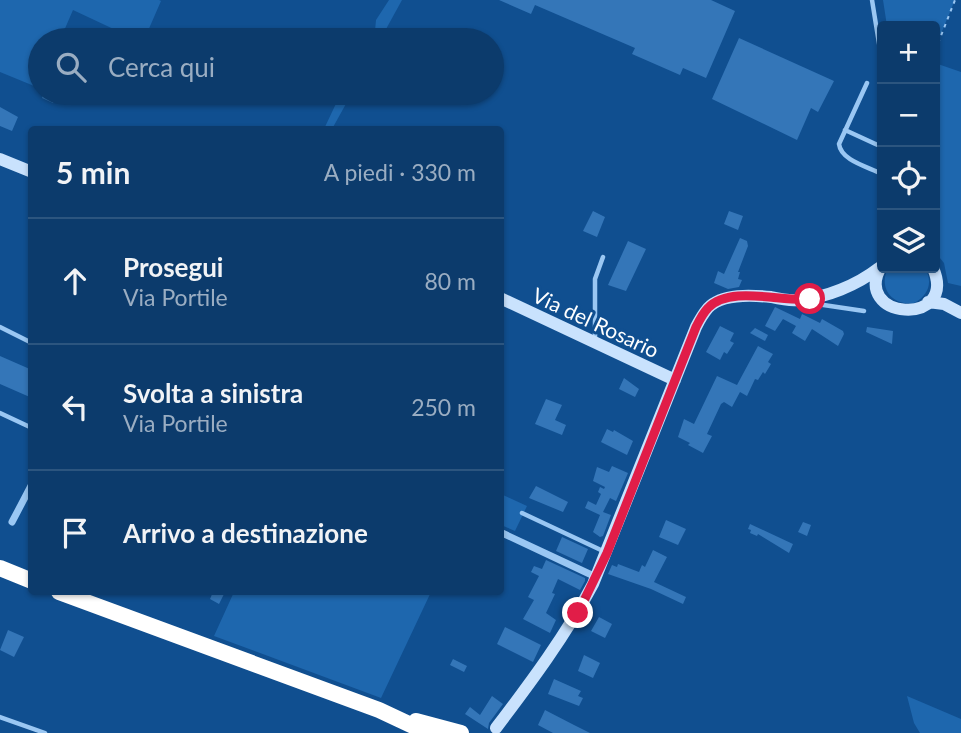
<!DOCTYPE html>
<html lang="it">
<head>
<meta charset="utf-8">
<style>
  body { margin:0; font-family:Lato,sans-serif; background:#154272; color:#f1f3f6 }
  .controls { position:absolute; right:21px; top:21px; display:grid; overflow:hidden; border-radius:7px; box-shadow:0 2px 5px #0004 }
  .controls button { width:63px; height:63px; display:grid; place-items:center; padding:0; border:0; border-bottom:2px solid #2c557f; background:#0c3b6c; color:#f1f3f6; font:35px sans-serif }
  .stop { position:absolute; width:21px; height:21px; margin:-16px; border:5px solid #e11d48; border-radius:50%; background:#fff }
  .stop.end { background:#e11d48; border-color:#fff; box-shadow:0 2px 7px #0008 }
  .list { margin:0; padding:0; list-style:none }
  h2 { display:flex; justify-content:space-between; align-items:center; height:91px; margin:0; padding:0 28px; font-size:30px }
  h2 small { font-size:23px; font-weight:400; color:#9aadc2 }
  .list li { display:grid; grid-template-columns:46px 1fr auto; gap:21px; align-items:center; box-sizing:border-box; height:126px; padding:0 28px; border-top:2px solid #2c557f }
  .list b { display:block; font-size:26px; white-space:nowrap }
  .list p { margin:0; font-size:23px; white-space:nowrap; color:#9aadc2 }
  .list em { font-size:23px; font-style:normal; color:#9aadc2 }
  .icon { flex:none; width:38px; height:38px; fill:none; stroke:currentColor; stroke-width:2; stroke-linecap:round; stroke-linejoin:round }
  .map { position:relative; flex:none; width:961px; height:733px; overflow:hidden }
  .search { position:absolute; background:#0c3b6c; box-shadow:0 2px 5px #0004; left:28px; top:28px; width:476px; height:77px; display:flex; align-items:center; gap:18px; box-sizing:border-box; padding:0 24px; border-radius:38px; color:#9aadc2; font-size:26px }
  .panel { position:absolute; background:#0c3b6c; box-shadow:0 2px 5px #0004; left:28px; top:126px; width:476px; height:469px; border-radius:7px }
  .map>svg:first-child { display:block }
  .green { fill:#1e67ae }
  .building { fill:#3476b8 }
  .lines { fill:none; stroke-linecap:round; stroke-linejoin:round }
  .path { stroke:#9ac7f3; stroke-width:2; stroke-dasharray:3.5 5; stroke-linecap:butt }
  .lane { stroke:#9ac7f3; stroke-width:4.5 }
  .street { stroke:#9ac7f3; stroke-width:7 }
  .secondary { stroke:#c9e2fd; stroke-width:12 }
  .highway { stroke:#fff; stroke-width:16 }
  .route { stroke:#e11d48; stroke-width:9 }
  .labels { text-anchor:middle; dominant-baseline:central; stroke-width:6; stroke-linejoin:round; paint-order:stroke }
  .street-label { font-size:21px; fill:#fff; stroke:#104f90 }
</style>
</head>
<body>
<div class="map">
<svg width="961" height="733" viewBox="0 0 961 733">
  <rect width="100%" height="100%" fill="#104f90"/>
  <!-- green -->
  <path class="green" d="M0,0h159l2,1 -17,39h-7l-64,-30 -13,30h-20l-1,48 -39,-16z
    M389,0h13l-22,40h-13l8,-9 1,-11z
    M883,0h72l-20,48v-22h-48z
    M935,63l26,9v214l-13,-3 -4,-20 -9,-11z
    M341,93h11l-20,36h-8z
    M888,268h37c8,14 4,27 -11,35 -22,3 -36,-15 -26,-35z
    M501,494l26,12 -12,25 -14,-6z
    M234,592h197l-50,106 -167,-62z
    M907,696l54,23v14h-41l-6,-10z"/>
  <!-- building -->
  <path class="building" d="M499,0h212l24,11 -29,67 -23,-10 -3,7 -48,-21 3,-6 -100,-43 -4,9z
    M739,38l95,43 -16,31 -7,-4 -14,32 -85,-41z
    M44,93h14l-5,10 -11,-5z
    M0,107l18,10 -6,14 -12,-5z
    M593,211l12,6 -8,20 -14,-6z
    M729,211l14,5 -5,14 -14,-6z
    M740,238l7,3 1,5 -10,26h2l-2,7 4,1 -3,7 -11,2 -14,-6 4,-12 6,3z
    M628,241l18,8 -20,42 -18,-6z
    M775,307l25,12 2,-5 18,9 2,-4 21,12 1,3 -6,12 -26,-17 -7,12 -13,-8 4,-7 -13,-7 -8,12 -10,-5z
    M720,326l14,7 -4,8 4,2 -7,11 -3,-2 -4,8 -14,-8z
    M867,327l26,4 -1,13 -26,-12z
    M755,328l13,7 -3,6 -15,-8z
    M758,346l15,8 -5,8 3,2 -6,10 -2,-2 -5,8 -3,-1 -8,17 -7,-4 -8,15 -8,-5 -3,2 -14,30 5,2 -9,17 -15,-8 2,-2 -12,-6 6,-18 10,5 23,-48 20,9z
    M0,356l32,14v28l-32,-14z
    M624,378l15,11 -4,8 -16,-8z
    M546,399l16,6 -7,15 11,5 -4,10 -27,-11z
    M607,429l6,3 1,-2 19,11 -6,14 -26,-13z
    M612,466l16,7 -12,28 -6,-3 -7,14 8,3 -8,21 -3,1 -7,-5 7,-17 -15,-7 3,-7 8,4 5,-11 -3,-2 2,-5 4,2 1,-2 -12,-6 4,-14 12,5z
    M536,486l32,16 -5,10 -34,-14z
    M666,520l20,9 -8,16 -19,-8z
    M803,522l8,3 -4,11 -9,-4z
    M750,524l43,20 -4,9 -31,-19 -1,2 -7,-3 1,-3 -3,-1z
    M562,537l26,12 -6,14 -26,-12z
    M653,550l14,7 -13,25 32,15 -3,7 -32,-15 -43,-15 4,-9 5,2 1,-3 21,8 3,-7 3,2z
    M546,560l39,18v3l-5,9 -22,-11 -6,14 3,1 -9,19 10,7 -6,13 -27,-14 11,-19 -6,-3 11,-21 -8,-4 3,-6 8,3z
    M213,592h12l-6,12 -9,-5z
    M599,617l13,7 -7,14 -14,-7z
    M505,627l36,18 -8,17 -36,-18z
    M8,630l16,7 -10,20 -14,-7z
    M584,655l16,8 -7,15 -15,-7z
    M453,659l14,7 -3,6 -14,-7z
    M554,679l27,12 -3,5 5,2 -4,8 -31,-12z
    M492,696l11,8 -14,19 -1,6 -23,-15 5,-7 10,8z
    M545,710l29,15 16,8h-37l-15,-8z"/>
  <g class="lines">
    <!-- path -->
    <path class="path" d="M935,51l20,-51
      M935,62l2,1 -2,7"/>
    <!-- lane -->
    <path class="lane" d="M872,0l10,62
      M867,83l-28,61c2,17 30,23 43,30
      M845,130l37,17
      M810,303l54,8
      M0,327l32,16
      M595,342v-63l8,-22
      M0,413l32,15
      M522,513l81,38
      M0,717l45,16"/>
    <!-- street -->
    <path class="street" d="M12,522l20,-38
      M500,532l96,45"/>
    <!-- secondary -->
    <path class="secondary" d="M0,159l32,13
      M882,265c-33,55 77,63 51,3
      M500,298l175,82
      M928,302l16,2 17,9
      M496,728c35,-46 70,-93 97,-144l103,-257c3,-6 7,-13 12,-19 14,-15 44,-13 63,-11 9,2 18,4 27,3 28,-2 59,-15 81,-32"/>
    <!-- highway -->
    <path class="highway" d="M0,568l32,13
      M59,592l320,118 49,23
      M416,721l45,12"/>
  </g>
  <g class="lines">
    <!-- route -->
    <path class="route" d="M578,613l29,-60 89,-226c3,-6 7,-14 12,-19 22,-23 73,-6 102,-9"/>
  </g>
  <g class="labels">
    <!-- street labels -->
    <g class="street-label">
      <text transform="translate(596 322) rotate(25)">Via del Rosario</text>
    </g>
  </g>
</svg>
<div class="controls">
<button>+</button>
<button>−</button>
<button><svg class="icon" aria-label="locate" viewBox="0 0 24 24"><circle cx="12" cy="12" r="6"/><path d="M12 2v4M12 18v4M2 12h4M18 12h4"/></svg></button>
<button><svg class="icon" aria-label="layers" viewBox="0 0 24 24"><path d="M12 4l9 5-9 5-9-5zM3 14l9 5 9-5"/></svg></button>
</div>
<div class="stop" style="left:810px;top:299px"></div>
<div class="stop end" style="left:578px;top:613px"></div>
<div class="search"><svg class="icon" aria-label="search" viewBox="0 0 24 24"><circle cx="10" cy="10" r="6"/><path d="M15 15l6 6"/></svg>Cerca qui</div>
<section class="panel">
<h2>5 min<small>A piedi · 330 m</small></h2>
<ul class="list">
<li><svg class="icon" aria-label="ahead" viewBox="0 0 24 24"><path d="M12 20V5M6 11l6-6 6 6"/></svg><div><b>Prosegui</b><p>Via Portile</p></div><em>80 m</em></li>
<li><svg class="icon" aria-label="left" viewBox="0 0 24 24"><path d="M17 20v-9H6M10 6l-5 5 5 5"/></svg><div><b>Svolta a sinistra</b><p>Via Portile</p></div><em>250 m</em></li>
<li><svg class="icon" aria-label="arrive" viewBox="0 0 24 24"><path d="M6 21V4h12l-3 4 3 4H6"/></svg><div><b>Arrivo a destinazione</b></div></li>
</ul>
</section>
</div>
</body>
</html>
